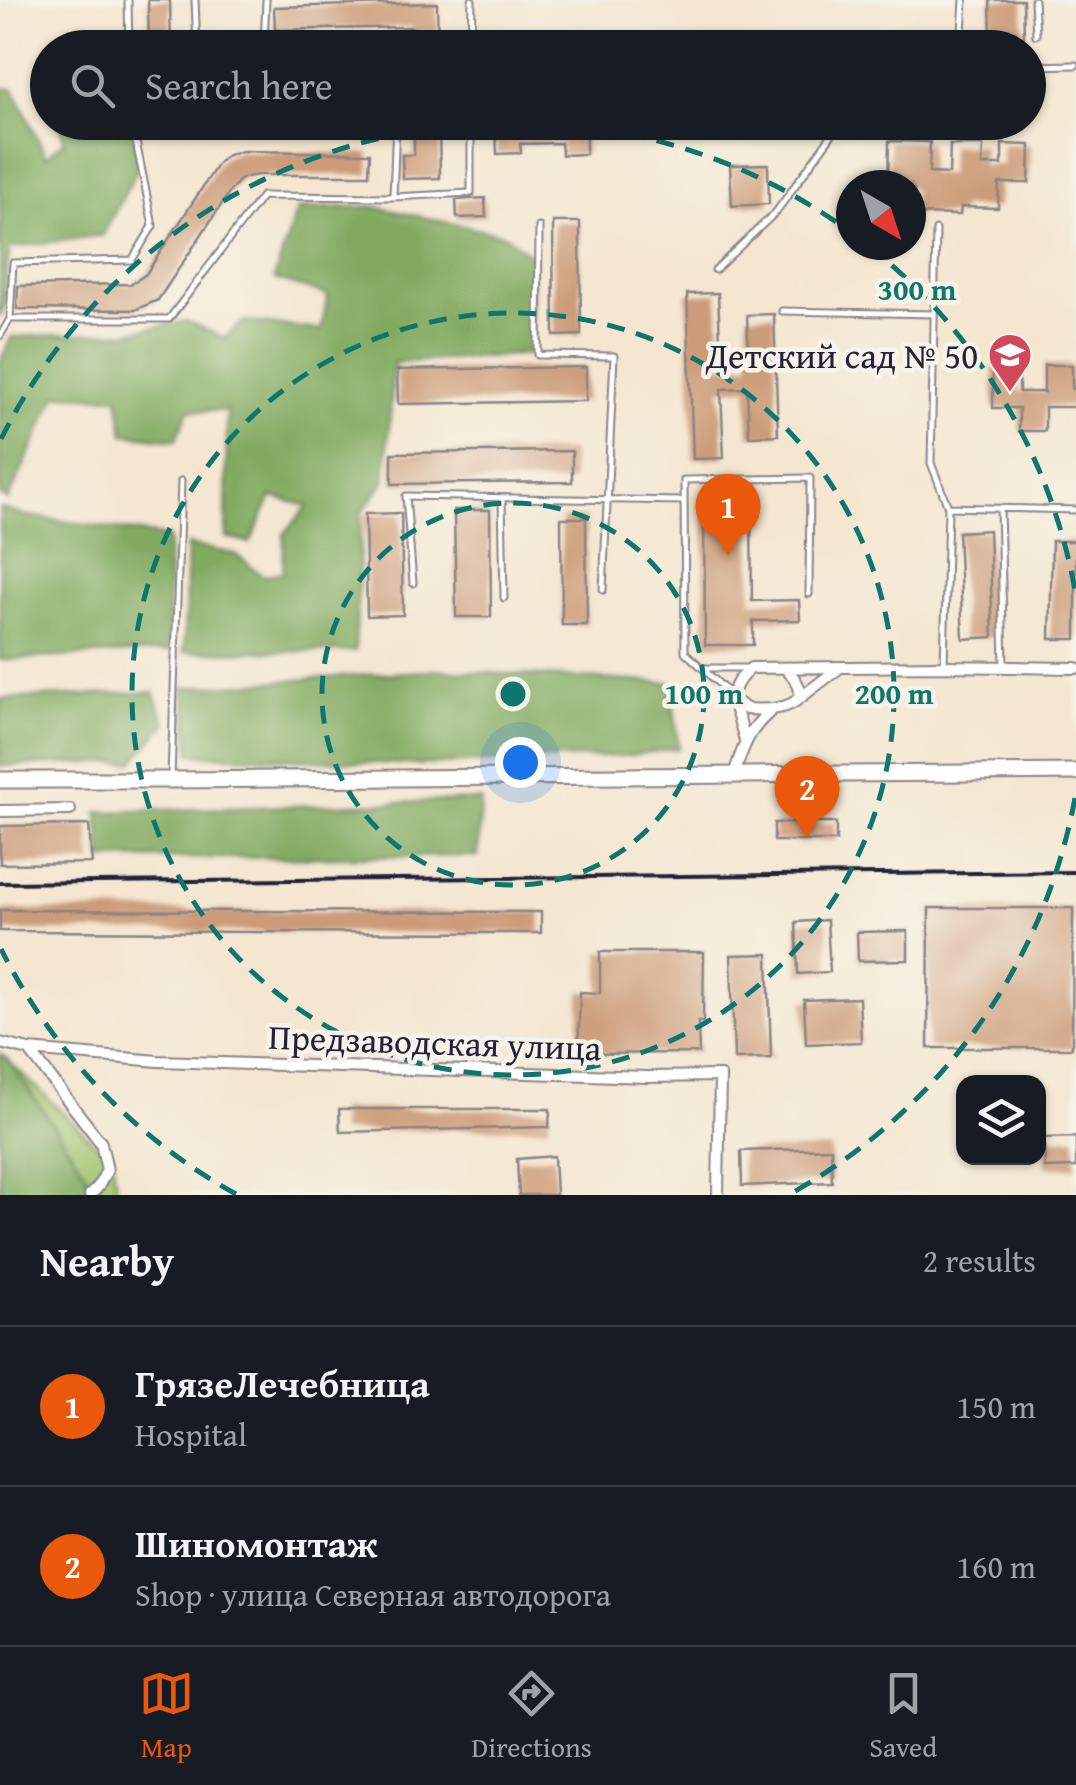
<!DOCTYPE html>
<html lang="en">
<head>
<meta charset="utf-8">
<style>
  body { margin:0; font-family:"Gentium Book Plus",serif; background:#20242c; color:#f1f3f6 }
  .controls { position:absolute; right:30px; bottom:30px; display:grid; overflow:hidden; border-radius:20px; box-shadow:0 2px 8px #0004 }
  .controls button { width:90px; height:90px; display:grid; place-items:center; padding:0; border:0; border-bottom:2px solid #363941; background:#171b24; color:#f1f3f6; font:50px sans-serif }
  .compass { position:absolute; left:836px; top:170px; width:90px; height:90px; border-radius:50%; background:#171b24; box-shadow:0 2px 8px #0004; rotate:141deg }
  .you { position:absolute; left:520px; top:762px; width:35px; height:35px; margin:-25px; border:8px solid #fff; border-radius:50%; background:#1a73e8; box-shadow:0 0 0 15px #1a73e833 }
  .badge { display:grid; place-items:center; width:65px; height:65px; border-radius:50%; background:#ea580c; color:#fff; font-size:32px; font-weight:700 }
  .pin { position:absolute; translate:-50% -82px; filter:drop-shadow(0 2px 5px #0008) }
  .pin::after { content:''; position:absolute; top:52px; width:35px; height:30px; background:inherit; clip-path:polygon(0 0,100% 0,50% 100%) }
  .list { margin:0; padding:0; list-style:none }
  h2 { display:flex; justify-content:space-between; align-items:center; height:130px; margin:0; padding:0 40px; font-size:42px }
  h2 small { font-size:32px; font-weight:400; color:#9ea1a6 }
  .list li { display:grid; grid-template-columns:65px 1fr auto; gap:30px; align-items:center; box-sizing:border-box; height:160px; padding:0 40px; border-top:2px solid #363941 }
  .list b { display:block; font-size:38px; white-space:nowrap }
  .list p { margin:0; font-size:32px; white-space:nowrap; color:#9ea1a6 }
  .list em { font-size:32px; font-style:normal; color:#9ea1a6 }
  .icon { flex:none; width:55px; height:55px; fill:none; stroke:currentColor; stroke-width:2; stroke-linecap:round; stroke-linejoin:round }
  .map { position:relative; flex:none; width:1076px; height:1195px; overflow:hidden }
  .search { position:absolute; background:#171b24; box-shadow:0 2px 8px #0004; left:30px; right:30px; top:30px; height:110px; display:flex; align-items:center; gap:25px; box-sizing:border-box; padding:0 35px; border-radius:55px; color:#9ea1a6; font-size:38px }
  .sheet { height:450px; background:#171b24 }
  nav { display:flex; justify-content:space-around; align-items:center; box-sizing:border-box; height:140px; border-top:2px solid #363941; background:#171b24; font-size:28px; color:#9ea1a6 }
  nav a { display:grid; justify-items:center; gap:5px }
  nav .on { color:#ea580c }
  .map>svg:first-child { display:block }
  .green { fill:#a2c56e; stroke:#627454; stroke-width:2.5 }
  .forest { fill:#81aa61; stroke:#52664e; stroke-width:2.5 }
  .building { fill:#cc9b78 }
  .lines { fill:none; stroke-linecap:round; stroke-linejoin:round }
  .lane-casing { stroke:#8b8486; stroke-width:9 }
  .street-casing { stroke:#8b8486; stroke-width:14 }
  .secondary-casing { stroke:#8b8486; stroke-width:19 }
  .lane { stroke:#fff; stroke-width:5 }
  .street { stroke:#fff; stroke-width:10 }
  .secondary { stroke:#fff; stroke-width:15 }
  .rail { stroke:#22223b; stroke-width:4 }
  .ring { fill:none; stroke:#0f766e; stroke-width:5; stroke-dasharray:18 12 }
  .labels { text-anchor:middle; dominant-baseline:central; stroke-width:9; stroke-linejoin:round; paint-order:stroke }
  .poi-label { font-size:35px; fill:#22223b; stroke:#f7f3e8; text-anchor:end }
  .street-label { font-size:35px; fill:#22223b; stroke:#f7f3e8 }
  .centre { fill:#0f766e; stroke:#f7f3e8; stroke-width:5 }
  .ring-label { font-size:30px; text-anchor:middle; font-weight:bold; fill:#0f766e; stroke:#f7f3e8; stroke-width:9; stroke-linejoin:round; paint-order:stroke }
</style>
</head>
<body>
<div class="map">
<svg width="1076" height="1195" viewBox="0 0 1076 1195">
  <rect width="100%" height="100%" fill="#f7f3e8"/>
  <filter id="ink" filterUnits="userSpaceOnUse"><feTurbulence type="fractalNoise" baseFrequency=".01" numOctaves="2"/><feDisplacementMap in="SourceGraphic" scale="20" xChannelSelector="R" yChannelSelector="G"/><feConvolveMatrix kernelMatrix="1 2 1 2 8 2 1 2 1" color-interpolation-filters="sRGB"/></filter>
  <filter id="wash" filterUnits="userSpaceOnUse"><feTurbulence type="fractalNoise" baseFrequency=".0048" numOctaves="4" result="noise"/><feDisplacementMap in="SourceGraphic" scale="40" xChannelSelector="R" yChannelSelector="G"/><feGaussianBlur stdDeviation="2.25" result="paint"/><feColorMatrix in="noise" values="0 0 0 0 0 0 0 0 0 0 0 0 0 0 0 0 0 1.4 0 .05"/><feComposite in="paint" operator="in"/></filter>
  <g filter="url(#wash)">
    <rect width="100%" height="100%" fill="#f4e6d0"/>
    <!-- green -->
    <path class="green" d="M0,1053l112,106 6,36h-118z"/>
    <!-- forest -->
    <path class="forest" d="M0,88l14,1 32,67 18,-15 -5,-18h77l1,47 -34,65 -94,13 -4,57 -5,12z
      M372,206l133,29 27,21 -2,98 -136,9 -9,118 -23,31 -7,139 -171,1 3,-107 48,9 28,22 20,-4 1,-38 24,-28 -36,-9 -22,46 -24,-6 1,-126 -38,-1 -13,30 -52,-6 -6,-37 -61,-2 -49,105 -8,-5v-133l11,-25 117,-5 59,-11 37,17 20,-17 77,9 7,-35 -54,-16 23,-70z
      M0,508l22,7 146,22 1,114 -169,9z
      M436,670l235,13 8,65 -54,8 -207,9 -227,-11 -8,-66z
      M154,692l12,32 -33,38 -133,4v-67z
      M481,800l-3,56 -376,3 -4,-47z
      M0,1057l8,2 78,114 5,22h-91z"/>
    <g id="blocks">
      <!-- building -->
      <path class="building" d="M148,0h22l1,48h-22z
        M990,0h33l1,37 -33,1z
        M437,3l1,45h-26v-21l-137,3 -1,-23z
        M414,122h25l1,56 -37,1 -1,-24h12z
        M505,122h70v7h11v25l-24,1 -1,-12 -41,1 1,9 -24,1 -1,-23 9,-1z
        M889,141l41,1 -1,31 20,1 1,-29h33l-1,20h20v-21l28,1 -1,38h-30l-1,25 -37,-1 -1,8 -47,-1 1,-25h-3v-4h-23z
        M242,151l128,2 -1,22h-111l-16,3 -11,12 -73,110 -23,10 -118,-1 1,-23 113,-2 15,-10 73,-112 9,-7z
        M768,164l1,40 -37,2 -2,-41z
        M485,198l1,19 -29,1 -1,-18z
        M553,222h27l1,113 -27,1z
        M718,293l3,73 28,-2 -2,-49 27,-1 4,121 -29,1 -2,-48 -26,1 3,69 -31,1 -6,-165z
        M1044,365h28v24h4v18h-31v24h-26v-23h-26v-41h26v25h25z
        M586,367v34l-188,3 -1,-34z
        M572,451v31l-180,2v-31z
        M454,510h36l1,107h-35z
        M751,511l1,90 47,-1 1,20 -47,1v24h-48l-1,-133z
        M401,513l2,102 -36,1 -2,-102z
        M561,518h25l1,107h-25z
        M989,530l4,107 -30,2 -5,-107z
        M1052,541h24v98h-26z
        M774,823h62v18h-62z
        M89,825l3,38 -92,1v-38z
        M929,908h144l-1,140h-144z
        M0,910l541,2v21l-541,-2z
        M827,920l3,52 -32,2 -2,-52z
        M908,931v29l-50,1 -1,-29z
        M600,952h104l-1,70h-5l1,31 -121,1 2,-62 20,1z
        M768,954l3,104 -37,1 -3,-104z
        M859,998l2,44 -55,2 -2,-44z
        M339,1109h211l-1,18 -209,5z
        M1076,1137v30l-31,1 -1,-30z
        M831,1148l1,34 -90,4 -1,-35z
        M554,1156l2,39h-37l-2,-36z"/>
    </g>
  </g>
  <g filter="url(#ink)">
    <use href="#blocks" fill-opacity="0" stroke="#8b8486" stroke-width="2.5"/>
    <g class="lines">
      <defs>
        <path id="lane" d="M128,0l1,48
          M195,0l2,48
          M266,0l-2,44 135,4
          M1034,0l2,35
          M471,45l1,-45
          M471,46h109
          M894,48l4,-6 64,2
          M961,48l3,-48
          M1028,66l48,-1
          M132,122l21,104 -21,34 -119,3 -3,56h159l93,-123 131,1 78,-4v-71
          M132,132h68v-10
          M200,132l44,-10
          M393,197l3,-75
          M539,227l-1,128 76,1 -11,234
          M936,230l-5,233 17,44
          M715,270l61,-58 65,-90
          M782,311l152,3
          M0,336l10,-17
          M502,498l2,100
          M1000,508l4,157
          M413,583l-7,-87 278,5
          M944,666l4,-159 128,3
          M705,668h42
          M731,695l-46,-43 -1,-172 126,-2 -1,116
          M171,778l10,-297"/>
        <path id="street" d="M736,701l10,8c29,2 78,-2 40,-40
          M796,701l42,-32
          M745,741c-7,-34 -25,-47 6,-73l193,-2 132,2
          M734,774c10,-29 14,-44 38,-64
          M0,811l70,-1
          M0,1043l29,7 129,11 489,16 73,-1 -2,119
          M29,1050l72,93 6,27 -9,17 -8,8"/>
        <path id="secondary" d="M0,780h171l905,-8"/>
      </defs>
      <!-- lane casing -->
      <use href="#lane" class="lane-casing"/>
      <!-- street casing -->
      <use href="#street" class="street-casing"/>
      <!-- secondary casing -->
      <use href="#secondary" class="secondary-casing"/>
      <!-- lane -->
      <use href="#lane" class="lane"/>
      <!-- street -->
      <use href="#street" class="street"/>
      <!-- secondary -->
      <use href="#secondary" class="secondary"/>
      <!-- rail -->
      <path class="rail" d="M0,883l1076,-11"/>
    </g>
  </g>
  <!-- distance rings -->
  <g class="ring">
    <circle cx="513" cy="694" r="191"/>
    <circle cx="513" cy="694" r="381"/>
    <path d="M1075 798A572 572 0 0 1 790 1194M236 1194A572 572 0 0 1 1 949M1 439A572 572 0 0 1 488 123M538 123A572 572 0 0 1 849 231M869 246A572 572 0 0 1 1075 590"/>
  </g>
  <!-- icons -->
  <defs>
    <symbol id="school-pin" viewBox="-11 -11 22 30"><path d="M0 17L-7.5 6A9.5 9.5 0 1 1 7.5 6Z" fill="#d1495b" stroke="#f7f3e8"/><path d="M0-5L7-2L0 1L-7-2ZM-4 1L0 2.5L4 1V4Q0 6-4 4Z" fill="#fff"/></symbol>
  </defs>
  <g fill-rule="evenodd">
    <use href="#school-pin" x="985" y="330" width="50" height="68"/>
  </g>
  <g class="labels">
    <!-- poi labels -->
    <g class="poi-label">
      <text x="978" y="355">Детский сад № 50</text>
    </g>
    <!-- street labels -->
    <g class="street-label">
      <text transform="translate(435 1042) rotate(2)">Предзаводская улица</text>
    </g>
  </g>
  <circle cx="513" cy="694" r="15" class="centre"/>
  <g class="ring-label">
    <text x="917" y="300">300 m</text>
    <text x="704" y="704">100 m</text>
    <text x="894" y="704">200 m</text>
  </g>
</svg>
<div class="controls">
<button><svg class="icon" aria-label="layers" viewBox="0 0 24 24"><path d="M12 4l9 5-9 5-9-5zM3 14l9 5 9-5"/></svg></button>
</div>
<svg class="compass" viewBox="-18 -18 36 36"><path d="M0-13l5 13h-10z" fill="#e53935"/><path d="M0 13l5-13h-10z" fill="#9ea1a6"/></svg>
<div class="you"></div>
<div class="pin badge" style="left:728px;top:556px">1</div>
<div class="pin badge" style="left:807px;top:838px">2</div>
<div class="search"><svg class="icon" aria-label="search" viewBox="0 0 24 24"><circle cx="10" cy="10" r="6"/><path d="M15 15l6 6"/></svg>Search here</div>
</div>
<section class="sheet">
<h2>Nearby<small>2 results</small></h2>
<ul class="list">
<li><span class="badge">1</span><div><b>ГрязеЛечебница</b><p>Hospital</p></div><em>150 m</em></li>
<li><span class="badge">2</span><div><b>Шиномонтаж</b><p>Shop · улица Северная автодорога</p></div><em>160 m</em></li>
</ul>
</section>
<nav>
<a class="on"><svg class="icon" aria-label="map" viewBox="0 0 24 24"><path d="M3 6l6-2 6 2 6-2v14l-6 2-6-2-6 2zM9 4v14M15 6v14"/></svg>Map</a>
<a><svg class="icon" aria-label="directions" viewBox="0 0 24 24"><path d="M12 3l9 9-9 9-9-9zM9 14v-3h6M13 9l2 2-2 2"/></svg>Directions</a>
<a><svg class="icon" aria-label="saved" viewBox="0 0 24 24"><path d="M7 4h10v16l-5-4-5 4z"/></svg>Saved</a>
</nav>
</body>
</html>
